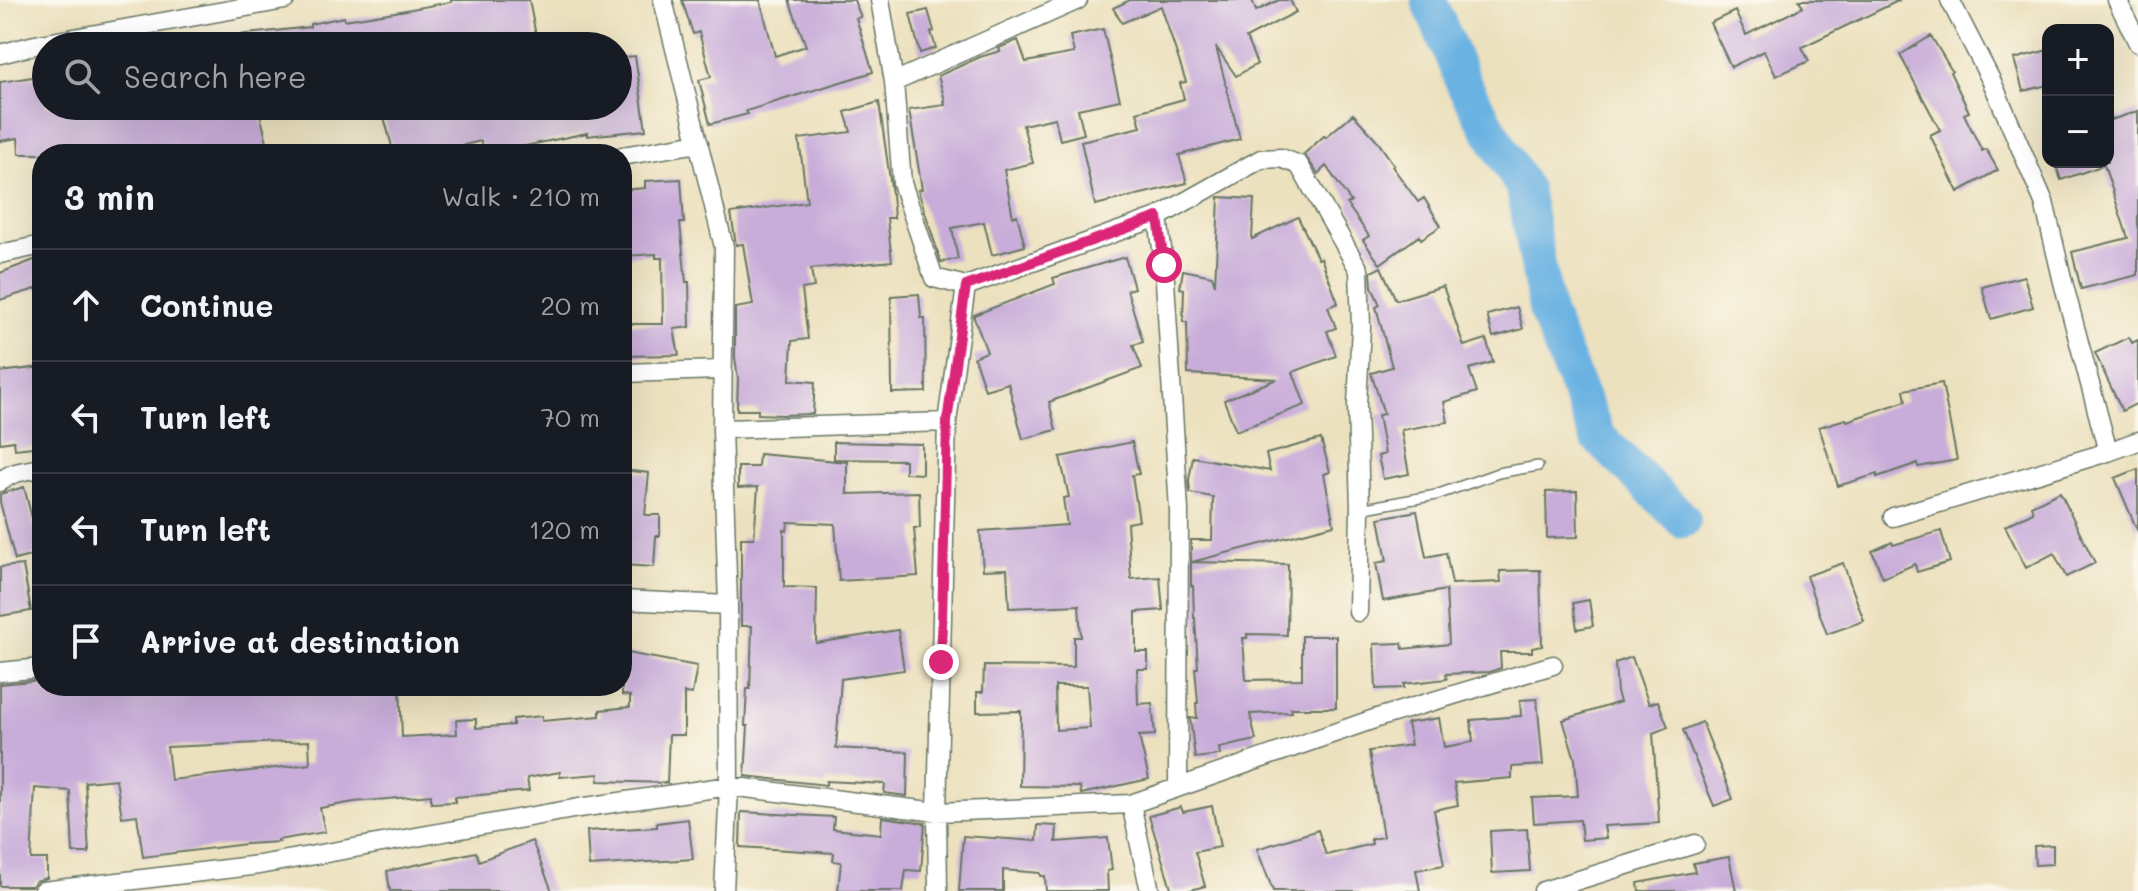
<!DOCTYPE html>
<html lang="en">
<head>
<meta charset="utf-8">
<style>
  body { margin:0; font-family:Mali,sans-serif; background:#20242c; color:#f1f3f6 }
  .controls { position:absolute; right:24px; top:24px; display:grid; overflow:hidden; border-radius:16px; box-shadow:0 8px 32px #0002 }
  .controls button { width:72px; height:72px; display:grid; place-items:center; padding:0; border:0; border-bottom:2px solid #363941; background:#171b24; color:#f1f3f6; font:40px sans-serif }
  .stop { position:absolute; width:24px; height:24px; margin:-18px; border:6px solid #db2777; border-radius:50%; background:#fff }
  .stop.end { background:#db2777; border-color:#fff; box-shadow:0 2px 8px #0008 }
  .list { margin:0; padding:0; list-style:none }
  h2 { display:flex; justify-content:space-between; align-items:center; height:104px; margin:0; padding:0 32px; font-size:34px }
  h2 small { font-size:26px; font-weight:400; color:#9ea1a6 }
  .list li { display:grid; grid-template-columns:52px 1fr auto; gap:24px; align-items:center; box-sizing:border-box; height:112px; padding:0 32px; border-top:2px solid #363941 }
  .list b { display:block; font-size:30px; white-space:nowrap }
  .list em { font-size:26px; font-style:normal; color:#9ea1a6 }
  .icon { flex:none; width:44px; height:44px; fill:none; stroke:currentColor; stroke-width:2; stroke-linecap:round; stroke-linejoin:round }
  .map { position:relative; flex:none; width:2138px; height:891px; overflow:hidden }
  .search { position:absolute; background:#171b24; box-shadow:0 8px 32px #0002; left:32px; top:32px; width:600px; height:88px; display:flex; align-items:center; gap:20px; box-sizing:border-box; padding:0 28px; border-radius:44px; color:#9ea1a6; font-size:30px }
  .panel { position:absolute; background:#171b24; box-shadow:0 8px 32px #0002; left:32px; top:144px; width:600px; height:552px; border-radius:32px }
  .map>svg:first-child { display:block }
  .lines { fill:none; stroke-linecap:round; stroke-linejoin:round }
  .river { stroke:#6ab2e2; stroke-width:36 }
  .building { fill:#c8acd9; fill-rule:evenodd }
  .lane-casing { stroke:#677664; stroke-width:12 }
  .street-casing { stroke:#677664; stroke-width:21 }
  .lane { stroke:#fff; stroke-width:9 }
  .street { stroke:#fff; stroke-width:18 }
  .route { stroke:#db2777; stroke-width:10 }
</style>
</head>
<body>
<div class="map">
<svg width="2138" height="891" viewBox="0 0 2138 891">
  <rect width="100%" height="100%" fill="#fbf7ec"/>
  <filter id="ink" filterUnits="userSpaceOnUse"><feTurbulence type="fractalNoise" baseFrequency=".0125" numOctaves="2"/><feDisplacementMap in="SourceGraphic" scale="16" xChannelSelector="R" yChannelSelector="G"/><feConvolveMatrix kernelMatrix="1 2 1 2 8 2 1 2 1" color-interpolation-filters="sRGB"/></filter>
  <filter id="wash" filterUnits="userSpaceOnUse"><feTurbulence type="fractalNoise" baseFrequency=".006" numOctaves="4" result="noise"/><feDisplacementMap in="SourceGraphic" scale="32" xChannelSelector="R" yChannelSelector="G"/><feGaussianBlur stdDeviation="1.8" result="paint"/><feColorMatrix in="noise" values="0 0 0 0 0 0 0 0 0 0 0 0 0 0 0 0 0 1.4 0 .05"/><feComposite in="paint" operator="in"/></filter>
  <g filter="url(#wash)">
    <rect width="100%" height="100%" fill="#ece1be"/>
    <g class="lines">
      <!-- river -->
      <path class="river" d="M1429,0l36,87 59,102 23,124 50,123 86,84"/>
    </g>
    <g id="blocks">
      <!-- building -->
      <path class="building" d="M451,0h78l9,46h-299v-11l71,-8v-3l34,-7v3l51,-8 56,-10z
        M682,0h78l15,56 31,-10 -17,-46h65l7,17 -5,1 17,54 -127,39 2,3 -38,10 -11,-44 12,-3 -12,-45 -6,2z
        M1130,0h122l4,11 23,-11h11l6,12 -50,26 11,26 -21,12 -20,-29 24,92 -61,16 8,28 -92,22 -14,-64 60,-14 -4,-15 47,-13 -4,-16 6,-1 -25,-76 -39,17 -9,-15z
        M1799,0h101l-98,47 7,14 -33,15 -12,-25 -33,16 -21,-44 25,-12 11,24 57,-28z
        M928,10l6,21 -3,1 5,16 -16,5 -10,-39z
        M1103,29l17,71 -42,9 6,25 -24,6 -5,-22 -32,7 10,38 -29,7 9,47 4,-2 8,31 -33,9 -8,-33 -32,6 6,31 -17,3 -23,-72 4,-1 -13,-79 36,-5 -1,-5h1l-7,-24 42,-19 20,-6 -1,-3 19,-8 8,22 48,-9 -4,-17z
        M1931,36l21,35 -2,1 19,40 -5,2 18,37 4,-2 12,21 -40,22 -28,-57 10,-5 -40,-75z
        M2048,50v35l-25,6 -9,-32z
        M635,56l11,74 -59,6v-3l-67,14 1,7h-38l-2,-13 -42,10 -1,-4 -26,7h-18l-13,-48h237v-48z
        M46,75v31h212l12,48h-251l-1,-16 -18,3v-59z
        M879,102l13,92 2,24h-7l5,43 -81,8 3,18 -12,2 6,50 -16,2 -2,39 25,2 -2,32 -31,1 -24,-1v-4h-21l1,-31 -3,-22v-49l18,-3 -10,-61 -7,1 -5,-32 76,-11 -8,-63 52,-7 -6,-20z
        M2138,111v164l-57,14 -9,-37 56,-14 -24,-73 -43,15 -6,-18h53v-41z
        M1353,114l22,24 19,27 -2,1 26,36 6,-4 17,28 -20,13 -2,-3 -39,28 -17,-24 6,-4 -22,-32 4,-2 -25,-36 -8,8 -14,-20 20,-18 2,1z
        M681,179l3,44h-4l6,59h3l1,45 -16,2 5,26 -57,1v-32h41l-1,-66h-6v-4l-34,2v-66l23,-2v-7z
        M1219,197l35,2 -2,40 46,-22 20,42 3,-1 17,45 -10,4 8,21 -9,3 9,25 -43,16 12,33 -69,26 -12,-31 53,-21 -89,-5 -1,-52h-4l1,-33 -4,-1 3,-18 29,6 3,9z
        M42,257v30l-42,13v-27z
        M1125,257l9,31 -7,2 16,52 -10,3 9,23 -93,34 7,28 -33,9 -15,-56 -23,7 -11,-33 13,-5 -13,-34v-3l81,-31 -2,-6z
        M1381,267l15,33 47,-14 21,60 22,-7 7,23 -24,7 8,23 -33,10 4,20 -47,8 8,44 -26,5 -5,-23 7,-2 -7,-39 6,-1 -13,-41 21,-6 -16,-60 4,-2 -8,-18 -1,-15z
        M2024,276l9,31 -42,12 -9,-32z
        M919,294l2,24h4l1,74 -34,1 -1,-97z
        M1517,307l6,22 -30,8 -6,-22z
        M2129,337l3,6 6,-3v63l-16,8 -27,-58z
        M42,367v79l-27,3 -1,-8 -14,2v-71z
        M1942,383l15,77 -39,7v-4l-41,14v-3l-39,12 -19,-59 27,-8 1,2 59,-20 -2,-11z
        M1321,439l9,33 -6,2 10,51 -142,37 96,2 -1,71 -40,-1v4h-4l3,42 56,-1v-43h34v72h-45l1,4 -42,2 6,26 -37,8 1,7 -25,3 -5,-40h7l-1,-15h2l-3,-35h3l-3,-50h-1l-1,-32h-2v-46h21l1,-43 -23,-4 -1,-13 4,-23 77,14 -4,-17z
        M834,442l88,2v30l-17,-1v-13l-71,-1z
        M1132,442l7,32 -7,1 7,46 -12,2 4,56 29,-2 3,33 -27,2v40h12v17h-11l1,35 14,-1 3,32 -16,1 10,43 -68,15 -1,-7 -60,-1 1,-75 -44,1v-20h6l1,-26 90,1v-30h7l-2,-32 -70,3 -2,-39 -24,1 -3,-39 87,-6 -4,-27 6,-1 -9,-40zM1055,686h32l3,42 -34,2z
        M759,454l88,8v32l72,-2 1,36h-6l4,48 -79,5 -4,-57 -47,-2 -1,9 -3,-1v57l33,1 -1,55 82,-13 6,40 -63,9 -5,69 72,4 -1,44 -23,-3 1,-9 -59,-3v4l-81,-9 3,-50h-3l2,-37h3l2,-63h-11v-88h13l4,-51 -20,1v-21h20z
        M2138,469v63l-23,-54z
        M622,470l27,3 -4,42h15v21h-4l-2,31 -32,-2v-22h4v-46h-4z
        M24,487l17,66 -26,7 -15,-58v-8z
        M1577,491l1,46 -31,1 -1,-46z
        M2060,492l35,71 -29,14 -12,-24 -28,15 -21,-42 28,-14 -2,-6z
        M1417,511l9,46 20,-4 6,31 49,-2 -1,-11 40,-1 2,76 -10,2v4h-32l1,16 -12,4 -43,2 1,5 -43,5v4l-28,1 -2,-45 28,-1 1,6 46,-5 -3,-54 -63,11 -7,-38 11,-2 -8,-43z
        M1941,531l9,31 -33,10 -2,-8 -32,14 -11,-27 20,-9 1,3z
        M1843,563l21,58 -37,13 -21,-58z
        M23,565l8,46 -31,5v-49z
        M1589,600l4,26 -16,3 -4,-26z
        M622,652l75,14 -5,28 -8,-1v42h-15l-2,48 -69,-2 1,-7 -39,3v-5l-33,6 2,13 -74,6v5l-24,1v-8l-77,7 -34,6 5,24 -47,8 1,2 -33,2 -103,13 -6,-42 -15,2 -6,-38 -31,3 4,71h-16l-3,-62 -35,-3 -4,71h16v19l-11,3 -4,5h-32v-202l42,-4v6h117l1,4 58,-4h182l2,51 55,-3 -1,-14 20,-1v9l37,-3v-6l29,-3v5l58,-5v-6l30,-3v-11l-8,-1zM309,741l1,23 -139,16 -4,-33z
        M1632,657l17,47 9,-3 10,26 -15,6 6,90 -55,3 2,12 -24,2 -2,-20 -46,3 -2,-25 46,-2 -3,-37 -12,-39 57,-18 -3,-10 -2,-29z
        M1537,699l6,66 -31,2v11l-58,5 4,22 -24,5 10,55 -28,5 4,21h-147l-16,-42 61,-19 8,25 46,-11 -1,-5 12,-2 -14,-86 42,-6 -4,-22 32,-5 5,29 29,-5 -2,-22 50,-4 -1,-16z
        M1702,722l31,77 -19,7 -31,-76z
        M1212,806l8,41 -25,5 10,34 -18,5h-15l-23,-75 32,-9 2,5z
        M741,812l93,5 -1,12 48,5 1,-17 43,6 -4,48 -15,-1 -3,21h-65l3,-29 -8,-1 1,-8 -94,-6z
        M688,819l5,40 -104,7 -2,-35 70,-4v-4z
        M1038,825l19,1 -1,16 52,-4 4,32 -5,1 1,20h-62l-1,-15h-4l-1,-3 -37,-3v21h-44l4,-55 74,5z
        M1527,829l3,42 -38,2 -2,-42z
        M532,841l20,50h-162l-3,-20 89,-19 3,9z
        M2053,845v19l-18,1 -1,-19z
        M1729,857l7,34h-97l-1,-8 57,-11 -2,-9z"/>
    </g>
  </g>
  <g filter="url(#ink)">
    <use href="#blocks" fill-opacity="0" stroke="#677664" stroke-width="2"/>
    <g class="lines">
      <defs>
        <path id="lane" d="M1360,509l76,-14 62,-22 40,-7"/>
        <path id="street" d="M663,0l61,247 -2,182 6,176 1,181 -5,105
          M880,0l14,82 8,101 32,95 32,8 192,-69 103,-58 20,-1 18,7 60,105 2,56 -4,79 3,104 -2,103
          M1950,0l42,82 52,120 19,80 45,170
          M2117,0l21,43
          M0,54l35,-9 250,-45
          M894,82l184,-82
          M622,156l77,-13
          M1158,217l6,48 15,245 -1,276
          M0,254l42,-9
          M622,373l99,-3
          M722,429l225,-7
          M0,482c11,-11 28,-11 42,-14
          M1893,517l215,-65 30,-11
          M622,600l106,5
          M0,672l42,-4
          M1131,804l19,87
          M43,891l216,-26 320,-57 150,-22 208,26 194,-8 246,-86 176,-53
          M938,891l-1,-79 10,-390 19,-136
          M1543,891l152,-47"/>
      </defs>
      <!-- lane casing -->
      <use href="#lane" class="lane-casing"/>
      <!-- street casing -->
      <use href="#street" class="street-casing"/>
      <!-- lane -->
      <use href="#lane" class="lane"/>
      <!-- street -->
      <use href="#street" class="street"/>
    </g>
  </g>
  <g class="lines" filter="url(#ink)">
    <!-- route -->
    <path class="route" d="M941,662l6,-240 19,-136 192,-69 6,48"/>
  </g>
</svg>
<div class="controls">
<button>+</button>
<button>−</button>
</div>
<div class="stop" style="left:1164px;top:265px"></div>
<div class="stop end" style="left:941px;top:662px"></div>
<div class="search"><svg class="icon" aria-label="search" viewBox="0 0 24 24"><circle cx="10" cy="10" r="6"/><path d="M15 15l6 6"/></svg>Search here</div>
<section class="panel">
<h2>3 min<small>Walk · 210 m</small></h2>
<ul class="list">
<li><svg class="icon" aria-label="ahead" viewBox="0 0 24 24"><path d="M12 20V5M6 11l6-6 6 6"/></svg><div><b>Continue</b></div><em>20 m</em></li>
<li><svg class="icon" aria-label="left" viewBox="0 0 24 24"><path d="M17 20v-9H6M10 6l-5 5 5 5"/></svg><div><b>Turn left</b></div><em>70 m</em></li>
<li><svg class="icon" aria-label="left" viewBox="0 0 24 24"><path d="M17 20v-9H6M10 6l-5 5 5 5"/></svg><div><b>Turn left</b></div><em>120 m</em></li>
<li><svg class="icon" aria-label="arrive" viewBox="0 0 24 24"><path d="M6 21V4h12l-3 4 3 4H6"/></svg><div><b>Arrive at destination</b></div></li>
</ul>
</section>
</div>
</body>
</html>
